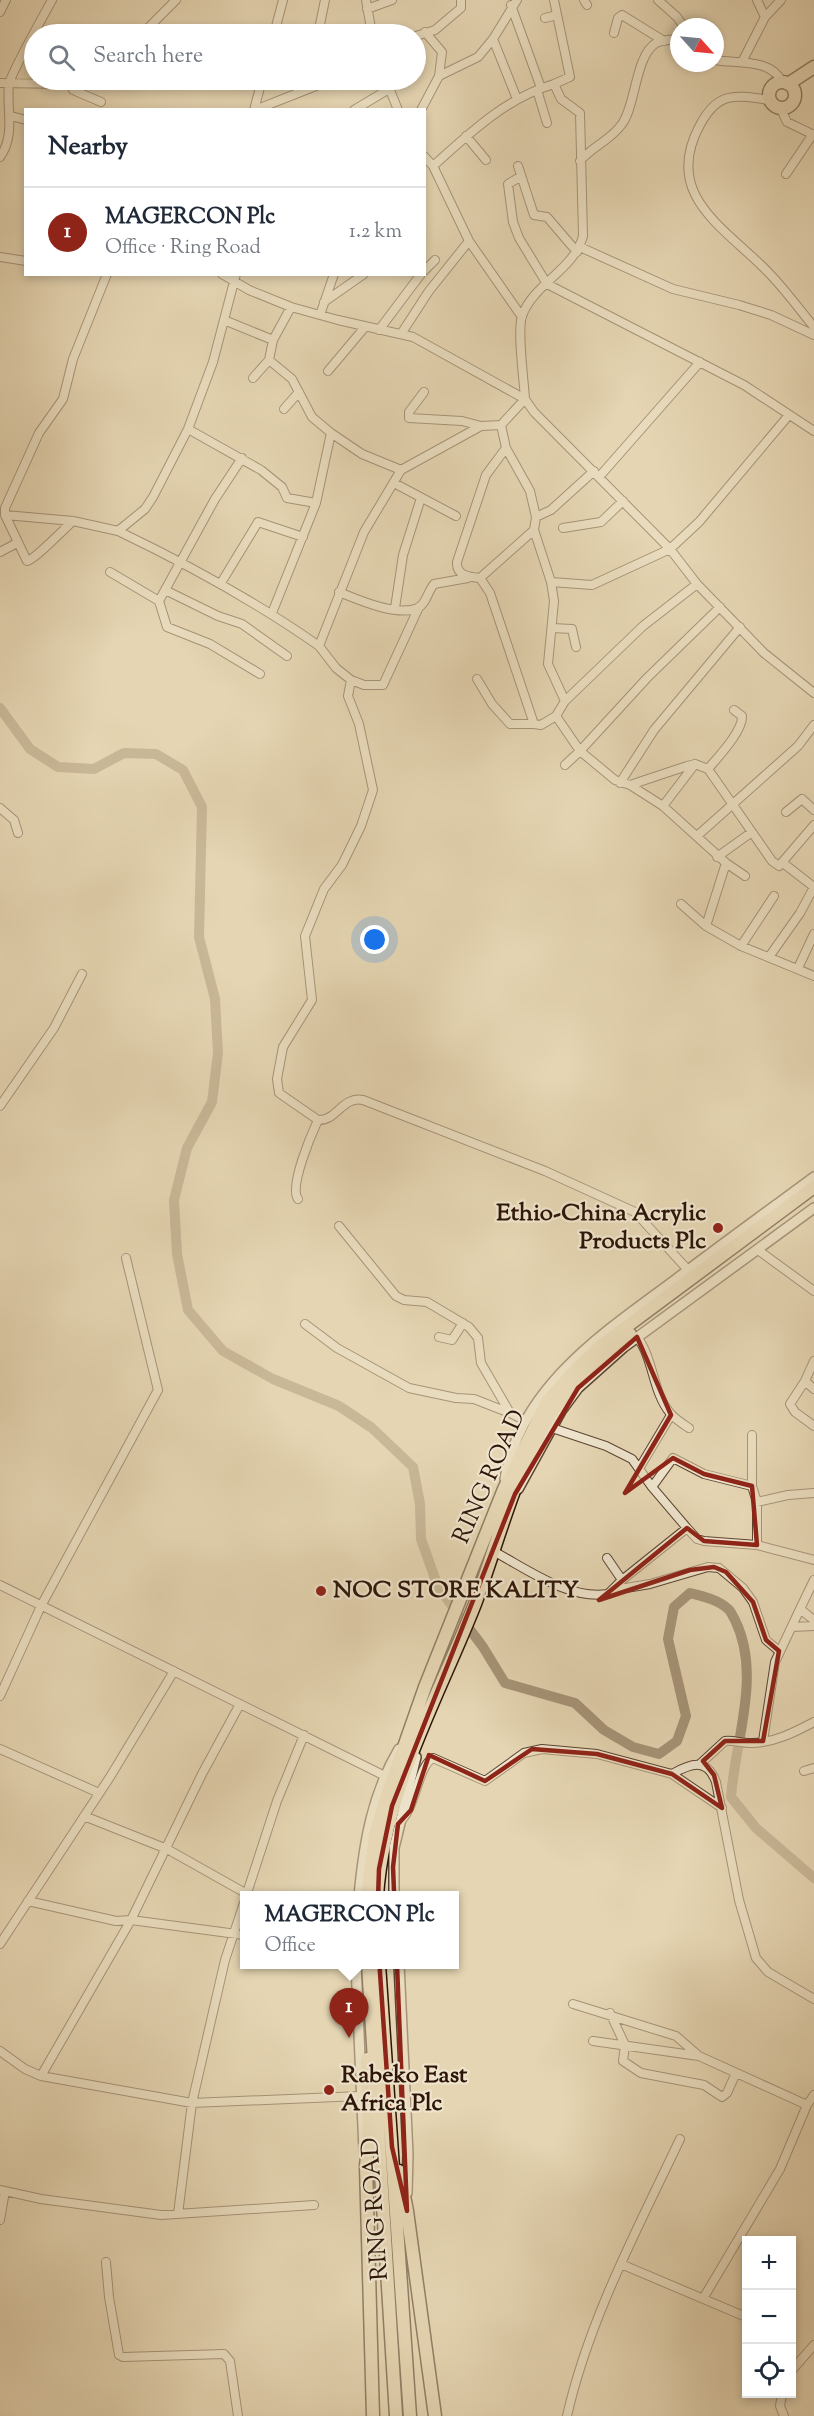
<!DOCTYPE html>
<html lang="en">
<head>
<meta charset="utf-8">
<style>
  body { margin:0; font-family:"Sorts Mill Goudy",serif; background:#f2f2f3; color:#1f2937 }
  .controls { position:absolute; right:18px; bottom:18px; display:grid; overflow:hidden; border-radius:0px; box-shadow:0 3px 9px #0003 }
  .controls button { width:54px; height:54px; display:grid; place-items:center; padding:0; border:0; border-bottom:2px solid #e0e1e3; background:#fff; color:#1f2937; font:30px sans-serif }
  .compass { position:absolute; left:670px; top:18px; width:54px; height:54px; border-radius:50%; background:#fff; box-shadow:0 3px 9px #0003; rotate:117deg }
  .you { position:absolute; left:375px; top:940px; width:21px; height:21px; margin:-15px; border:4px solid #fff; border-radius:50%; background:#1a73e8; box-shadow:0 0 0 9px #1a73e833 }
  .badge { display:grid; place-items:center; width:39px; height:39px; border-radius:50%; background:#8f2418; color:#fff; font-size:20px; font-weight:700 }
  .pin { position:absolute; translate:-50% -50px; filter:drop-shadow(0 2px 3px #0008) }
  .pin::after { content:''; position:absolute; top:32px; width:21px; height:18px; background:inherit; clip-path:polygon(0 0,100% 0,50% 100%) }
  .popup { position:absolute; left:240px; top:1891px; width:219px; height:78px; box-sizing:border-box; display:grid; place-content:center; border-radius:0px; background:#fff; filter:drop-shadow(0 2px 4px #0005); font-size:20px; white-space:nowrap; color:#747a83 }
  .popup b { font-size:22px; color:#1f2937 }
  .popup::after { content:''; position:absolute; left:50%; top:100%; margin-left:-12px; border:12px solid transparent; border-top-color:#fff }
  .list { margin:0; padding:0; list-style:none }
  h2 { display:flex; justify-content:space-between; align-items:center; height:78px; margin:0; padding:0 24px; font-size:26px }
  h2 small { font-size:20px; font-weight:400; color:#747a83 }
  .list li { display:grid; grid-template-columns:39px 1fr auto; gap:18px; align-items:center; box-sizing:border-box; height:90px; padding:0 24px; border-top:2px solid #e0e1e3 }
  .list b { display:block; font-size:22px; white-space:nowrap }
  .list p { margin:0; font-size:20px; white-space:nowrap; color:#747a83 }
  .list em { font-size:20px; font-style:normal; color:#747a83 }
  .icon { flex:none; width:33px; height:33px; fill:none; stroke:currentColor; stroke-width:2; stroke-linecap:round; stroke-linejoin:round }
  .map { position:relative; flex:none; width:814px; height:2416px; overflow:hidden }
  .search { position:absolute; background:#fff; box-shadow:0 3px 9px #0003; left:24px; top:24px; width:402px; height:66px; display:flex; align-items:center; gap:15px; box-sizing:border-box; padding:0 21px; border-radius:33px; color:#747a83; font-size:22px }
  .panel { position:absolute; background:#fff; box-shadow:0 3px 9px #0003; left:24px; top:108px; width:402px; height:168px; border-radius:0px }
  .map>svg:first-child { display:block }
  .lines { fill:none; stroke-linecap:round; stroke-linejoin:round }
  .river { stroke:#a69478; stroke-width:10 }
  .minor-casing { stroke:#5b4532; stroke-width:10 }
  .tertiary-casing { stroke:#5b4532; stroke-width:12 }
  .primary-casing { stroke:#2d1508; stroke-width:15 }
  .trunk-casing { stroke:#2d1508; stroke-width:15 }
  .minor { stroke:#eee4cd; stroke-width:8 }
  .tertiary { stroke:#eee4cd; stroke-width:9 }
  .primary { stroke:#e5d5b2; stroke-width:12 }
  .trunk { stroke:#e5d5b2; stroke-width:12 }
  .marked { fill:none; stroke:#8f2418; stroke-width:4.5; stroke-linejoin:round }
  .poi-dot { fill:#8f2418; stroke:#eee4cd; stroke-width:2 }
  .labels { text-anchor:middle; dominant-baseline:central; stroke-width:4.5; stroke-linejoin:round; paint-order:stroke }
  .poi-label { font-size:24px; font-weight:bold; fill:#2d1508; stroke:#eee4cd; text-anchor:start }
  .street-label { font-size:24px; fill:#2d1508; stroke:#eee4cd }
</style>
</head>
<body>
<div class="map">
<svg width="814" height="2416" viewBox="0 0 814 2416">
  <rect width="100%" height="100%" fill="#e5d5b2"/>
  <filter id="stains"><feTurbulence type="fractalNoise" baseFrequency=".00333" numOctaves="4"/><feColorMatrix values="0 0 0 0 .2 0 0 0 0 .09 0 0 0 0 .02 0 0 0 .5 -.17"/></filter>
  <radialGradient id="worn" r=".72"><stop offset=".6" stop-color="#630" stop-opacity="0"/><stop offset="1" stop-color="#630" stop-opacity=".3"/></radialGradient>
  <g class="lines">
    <!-- river -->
    <path class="river" d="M0,708l30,41 28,18 36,2 30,-16 32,1 27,16 19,37 -3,130 16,62 3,54 -6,49 -25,46 -13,52 3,54 11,56 35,41 50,28 66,27 33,22 41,39 7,37 1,35 17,48 45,60 22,36 70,20 29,27 29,17 26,7 18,-13 9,-25 -18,-77 6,-32 16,-14c12,3 29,7 38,16 3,2 5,8 7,11 27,55 0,120 -4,177l25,31 58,50"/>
    <defs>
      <path id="minor" d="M366,0l6,34
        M554,0l16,77 -16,7
        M584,0l3,5
        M658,0l19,17 7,10
        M511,5l30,83
        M367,9l25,-9
        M0,12l6,-12
        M765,17l16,-17
        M545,18l12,-3
        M425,32l17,20 -3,24
        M614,33l4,-15 4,-3 42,26
        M142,34l34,-34
        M274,34l9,-34
        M318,34l7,-34
        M416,36l19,-6 26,-22v-8
        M493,39l24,60
        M715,60c21,4 56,-2 67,22
        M742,62l23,-45 -8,-17
        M386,80l12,30
        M0,83l65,1 16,-4
        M71,83l2,7 28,12
        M537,90l10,33
        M769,100c-34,-5 -51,-9 -69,25 -38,70 24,102 67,146 17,17 32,38 47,56
        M781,109l6,13 27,13
        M254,110l8,-30
        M255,110l76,-30
        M354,110l35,-21
        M421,110l18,-34 39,-19 15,-18 24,-39
        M11,116l15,4
        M466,136l20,24
        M424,156l9,10 36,75 53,76
        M0,157c16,-22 6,-49 9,-73 2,-11 36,-71 43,-84
        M580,161c13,-15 31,-21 42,-37 14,-19 13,-68 34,-81 6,-3 16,-3 23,-5
        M433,166c37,-33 73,-68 121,-82l7,15 19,14 3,123c-9,34 -50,48 -61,80 -5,15 2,65 3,83l-24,26 5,23 24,43 6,26 -2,13 -54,48 10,15 44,131h-24l-18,-20 -15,-25
        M518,166l16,49 13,2 30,35
        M786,174l27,-40
        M520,177l-12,7 5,38 6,16 28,46 197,101 70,46
        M580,247l93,42 66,16 32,10 43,20
        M0,257l26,4
        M424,271l11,-11
        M222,274l27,16 42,17 47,13 75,17 112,62 9,13 136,137 27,35 67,69 50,40
        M236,274l-23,88 -25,67 -35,68 -8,12 -27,22c71,34 137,70 201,115l45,-114 37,-62 80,-44 20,-1
        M324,302l40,-28
        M291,307l-18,33 -4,20 23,19 20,38 19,16
        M320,315l14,-41
        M224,320l49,20
        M379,330l42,-56
        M401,334l28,-43 40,-50
        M328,371l37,-44
        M253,378l16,-18
        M424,392l-15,20v6l53,3 19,5
        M284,409l15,-17
        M188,429l73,41 21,17 5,11 29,5
        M599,477l101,-115
        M394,483l62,33
        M5,515l68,6 45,10
        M536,517l15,-7 43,-39
        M73,521c-9,8 -39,39 -46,40l-22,-46v-7l34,-75 24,-34 10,-40 34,-85
        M563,528l38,-6 22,-21
        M534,530l17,52 3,19 -6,63 17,37
        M0,552l17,-9
        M110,572l49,29 56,-102 27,-41
        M480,578c-10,-1 -24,-2 -23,-16l29,-87 20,-27
        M551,582l41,3 78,-36 29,-27 90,-107
        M221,583l37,-61 45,15
        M165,590l53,26 24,8 45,32
        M339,592c20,8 58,25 79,16 8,-4 10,-17 16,-24l34,-6
        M159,601l8,26 43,17 50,30
        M395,608l8,-53 18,-57
        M272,613l44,-110 15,-70 31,21 39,16
        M552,628l20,1 4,18
        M319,646l17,22 15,12 -3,16 11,28 14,66 -12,36 -19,39 -18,24 -19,47 7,64 -29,47 -6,32 2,14 39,27c19,1 24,-24 45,-20l182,71 90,41 53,58
        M351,680l13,5h19l36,-78
        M556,716l24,35 67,-73 73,-71
        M534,724l7,1 15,-9 9,-15 78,-75 54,-42
        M565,765l15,-14 35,29 15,5 57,-19 8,-2 13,5 64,92 7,5 35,-41
        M708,769c10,-12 35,-38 34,-53l-8,-6
        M620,783l34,-53 86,-103
        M630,785l33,21 63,57 -20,63
        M663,806l32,-42
        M0,808l14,12 4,13
        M786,812l16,-13 12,11
        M697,836l101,-90 16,-21
        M717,857l35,-25
        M726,863l19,13
        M783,863l31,24
        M681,904l25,22 35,20 73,30
        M741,946l33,-50
        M769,957l31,-44 14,-26
        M798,968l16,-34
        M0,1106l54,-78 28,-54
        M298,1199c-9,-12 13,-64 20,-79
        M339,1226l57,70 8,4 23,2 42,25 9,11 3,25 29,50 16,8
        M758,1250l56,41
        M305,1324l32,24 72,40 47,10 18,1 36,14
        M439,1337l13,3 11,-17
        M637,1337c17,22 15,54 33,76 5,6 13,11 19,15
        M814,1361l-9,20 9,8
        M805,1381l-15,23 5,8 19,14
        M552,1428l54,18 26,13 20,28 35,41
        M752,1435v51l5,16 31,-7 26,-2
        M640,1467l31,-52
        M652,1487l21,-29 31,16 48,12
        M757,1502v43
        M493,1551c34,18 75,49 115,43l14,-14 65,-52 10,11 7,2 53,4 57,15
        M607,1558l15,22
        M814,1580l-14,29 14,11
        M0,1585l383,190
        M614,1590l36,-6 58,-17 11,1 24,20 10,14 13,38 13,11
        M792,1627l22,-1
        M0,1696l41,-90 117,-216 -32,-132
        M240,1704l-38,70 -71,146 -90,156 151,27 168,-7
        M763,1741l12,-79 25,-53
        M0,1749l99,44
        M700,1764l25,-23c8,-1 16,2 24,2 23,1 46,-11 65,-21
        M804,1771l10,-3
        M672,1774l50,34
        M84,1816l83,33 80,45
        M399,1823c18,-16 18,-56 34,-65l52,23 39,-28 18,-4 55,5 75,20c18,-10 35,-17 44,8l23,118 17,58 12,14 46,27
        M246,1896l31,-95 27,-66
        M28,1901l88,20 15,-1 113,15
        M0,1944l110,-167 64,-106
        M573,2004l103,32 23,20
        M610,2013l15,32 -2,16 18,12 63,12 18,12 5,-4 9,-20
        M593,2041l106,15 108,49
        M0,2051l25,18 16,7
        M0,2190l41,9 120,16 153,-10
        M178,2214l14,-111 33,-143 19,-57
        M0,2220l5,-29
        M106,2262l3,35 10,58 4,2 101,-3 6,7 8,55
        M621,2264l125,53
        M704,2297l76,-128 27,-64 7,-10
        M792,2370l22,-25
        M782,2394l-2,12 4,10
        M567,2416c22,-97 71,-188 113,-277"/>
      <path id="tertiary" d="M505,1479c15,-92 101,-148 170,-199 46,-35 93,-69 139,-103
        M518,1489l43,-78 17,-23 46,-41 190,-139
        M359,1896c5,-53 13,-101 40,-147
        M394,1896v-48l22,-91
        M356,1964l8,187
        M399,1964l9,190 -1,39"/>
      <path id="primary" d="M769 95a13 13 0 1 1 26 0a13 13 0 1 1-26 0Z
        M788,84l26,-17"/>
      <path id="trunk" d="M367,1896l8,-61 9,-31 41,-117 79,-198 43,-87 25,-29 31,-29 211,-157
        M377,1896c7,-105 60,-196 98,-292 23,-61 39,-130 73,-186 21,-34 50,-60 82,-84
        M368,1964l28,452
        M379,1964l31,452
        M367,2059l2,79 -3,28 7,250
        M399,2171l8,40 28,205"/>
    </defs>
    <!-- minor casing -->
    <use href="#minor" class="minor-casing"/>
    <!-- tertiary casing -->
    <use href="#tertiary" class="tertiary-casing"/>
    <!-- primary casing -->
    <use href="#primary" class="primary-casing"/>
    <!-- trunk casing -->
    <use href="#trunk" class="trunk-casing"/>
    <!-- minor -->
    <use href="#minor" class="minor"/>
    <!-- tertiary -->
    <use href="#tertiary" class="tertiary"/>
    <!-- primary -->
    <use href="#primary" class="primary"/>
    <!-- trunk -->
    <use href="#trunk" class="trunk"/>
  </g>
  <!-- marked area -->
  <path d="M0 0H814V2416H0ZM637,1337l34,78 -46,78 48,-35 31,16 48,12 5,59 -53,-4 -17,-13 -88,72 91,-30 24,-3 12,5 27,30 13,38 13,11 -16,90h-38l-22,20 11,14 8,33 -50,-34 -75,-20 -65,-5 -47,32 -56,-26 -18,55 -13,14 -5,43 14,344 -15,-64 -15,-218 2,-60 13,-63 123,-312 63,-106z" fill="#e5d5b2" fill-opacity=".55" fill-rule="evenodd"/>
  <path class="marked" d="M637,1337l34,78 -46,78 48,-35 31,16 48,12 5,59 -53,-4 -17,-13 -88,72 91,-30 24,-3 12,5 27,30 13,38 13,11 -16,90h-38l-22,20 11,14 8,33 -50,-34 -75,-20 -65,-5 -47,32 -56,-26 -18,55 -13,14 -5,43 14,344 -15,-64 -15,-218 2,-60 13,-63 123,-312 63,-106z"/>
  <!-- markers -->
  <g class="poi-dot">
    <circle cx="718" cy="1228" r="6"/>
    <circle cx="321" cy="1591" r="6"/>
    <circle cx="329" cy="2090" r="6"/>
  </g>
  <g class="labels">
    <!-- poi labels -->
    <g class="poi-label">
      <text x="706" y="1214" text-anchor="end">Ethio-China Acrylic<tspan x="706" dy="28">Products Plc</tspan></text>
      <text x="333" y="1591">NOC STORE KALITY</text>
      <text x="341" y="2076">Rabeko East<tspan x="341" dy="28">Africa Plc</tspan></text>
    </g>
    <!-- street labels -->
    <g class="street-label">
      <text transform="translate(490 1477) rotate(-66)">RING ROAD</text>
      <text transform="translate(376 2209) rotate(-94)">RING ROAD</text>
    </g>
  </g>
  <rect width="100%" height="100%" filter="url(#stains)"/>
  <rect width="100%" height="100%" fill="url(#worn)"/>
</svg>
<div class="controls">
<button>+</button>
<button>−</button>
<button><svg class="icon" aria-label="locate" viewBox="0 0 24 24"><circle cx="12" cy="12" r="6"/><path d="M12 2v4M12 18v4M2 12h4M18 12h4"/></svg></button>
</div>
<svg class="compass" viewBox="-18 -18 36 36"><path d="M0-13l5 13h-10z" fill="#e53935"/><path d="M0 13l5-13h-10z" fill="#747a83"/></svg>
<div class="you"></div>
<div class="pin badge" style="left:349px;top:2038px">1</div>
<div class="popup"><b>MAGERCON Plc</b>Office</div>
<div class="search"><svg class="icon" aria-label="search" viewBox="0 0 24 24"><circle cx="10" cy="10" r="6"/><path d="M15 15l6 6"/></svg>Search here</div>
<section class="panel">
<h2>Nearby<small></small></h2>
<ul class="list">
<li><span class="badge">1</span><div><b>MAGERCON Plc</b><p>Office · Ring Road</p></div><em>1.2 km</em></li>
</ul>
</section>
</div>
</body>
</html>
